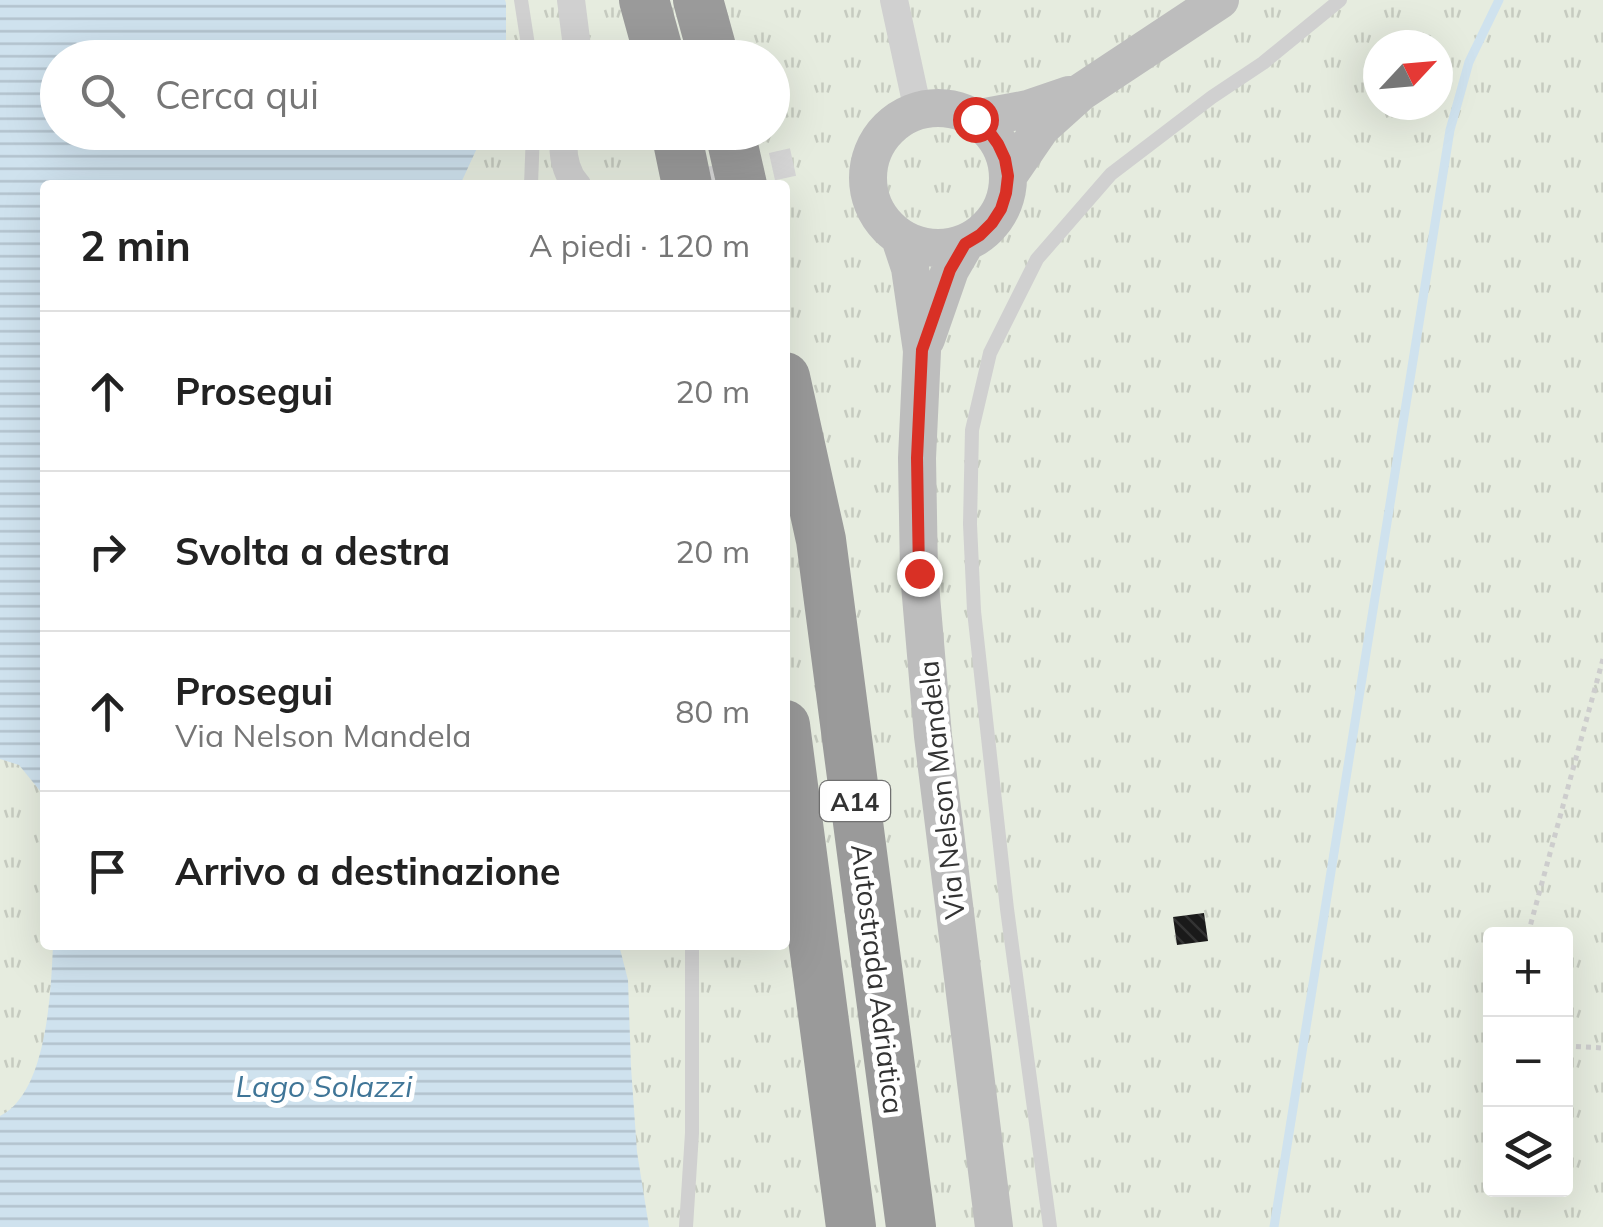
<!DOCTYPE html>
<html lang="it">
<head>
<meta charset="utf-8">
<style>
  body { margin:0; font-family:Mulish,sans-serif; background:#f6f6f6; color:#222 }
  .controls { position:absolute; right:30px; bottom:30px; display:grid; overflow:hidden; border-radius:10px; box-shadow:0 10px 40px #0002 }
  .controls button { width:90px; height:90px; display:grid; place-items:center; padding:0; border:0; border-bottom:2px solid #e0e0e0; background:#fff; color:#222; font:50px sans-serif }
  .compass { position:absolute; left:1363px; top:30px; width:90px; height:90px; border-radius:50%; background:#fff; box-shadow:0 10px 40px #0002; rotate:64deg }
  .stop { position:absolute; width:30px; height:30px; margin:-22px; border:8px solid #d93025; border-radius:50%; background:#fff }
  .stop.end { background:#d93025; border-color:#fff; box-shadow:0 2px 10px #0008 }
  .list { margin:0; padding:0; list-style:none }
  h2 { display:flex; justify-content:space-between; align-items:center; height:130px; margin:0; padding:0 40px; font-size:42px }
  h2 small { font-size:32px; font-weight:400; color:#767676 }
  .list li { display:grid; grid-template-columns:65px 1fr auto; gap:30px; align-items:center; box-sizing:border-box; height:160px; padding:0 40px; border-top:2px solid #e0e0e0 }
  .list b { display:block; font-size:38px; white-space:nowrap }
  .list p { margin:0; font-size:32px; white-space:nowrap; color:#767676 }
  .list em { font-size:32px; font-style:normal; color:#767676 }
  .icon { flex:none; width:55px; height:55px; fill:none; stroke:currentColor; stroke-width:2; stroke-linecap:round; stroke-linejoin:round }
  .map { position:relative; flex:none; width:1603px; height:1227px; overflow:hidden }
  .search { position:absolute; background:#fff; box-shadow:0 10px 40px #0002; left:40px; top:40px; width:750px; height:110px; display:flex; align-items:center; gap:25px; box-sizing:border-box; padding:0 35px; border-radius:55px; color:#767676; font-size:38px }
  .panel { position:absolute; background:#fff; box-shadow:0 10px 40px #0002; left:40px; top:180px; width:750px; height:770px; border-radius:10px }
  .map>svg:first-child { display:block }
  .park { fill:url(#park-tufts); fill-rule:evenodd }
  .water { fill:url(#water-rules) }
  .lines { fill:none; stroke-linecap:round; stroke-linejoin:round }
  .stream { stroke:#cfe2ee; stroke-width:9 }
  .building { fill:url(#building-back-hatch) }
  .street-tunnel { stroke:#d6d6d6; stroke-width:28; stroke-dasharray:28 14; stroke-linecap:butt }
  .path { stroke:#cdcdcd; stroke-width:5; stroke-dasharray:5 5; stroke-linecap:butt }
  .lane { stroke:#d0d0d0; stroke-width:14 }
  .street { stroke:#d0d0d0; stroke-width:28 }
  .secondary { stroke:#bdbdbd; stroke-width:38 }
  .highway { stroke:#9a9a9a; stroke-width:50 }
  .route { stroke:#d93025; stroke-width:12 }
  .labels { text-anchor:middle; dominant-baseline:central; stroke-width:10; stroke-linejoin:round; paint-order:stroke }
  .shield { fill:#fff; stroke:#707070; stroke-width:2.5 }
  .shield-label { font-size:25px; font-weight:bold; fill:#333 }
  .street-label { font-size:28px; fill:#333; stroke:#fff }
  .water-label { font-size:30px; font-style:italic; fill:#3f7597; stroke:#fff }
</style>
</head>
<body>
<div class="map">
<svg width="1603" height="1227" viewBox="0 0 1603 1227">
  <defs>
    <pattern id="park-tufts" width="24" height="20" patternUnits="userSpaceOnUse" patternTransform="scale(2.5)"><rect width="24" height="20" fill="#e6ecdf"/><path d="M3 7l-1-3M5 7V3M7 7l1-3M15 17l-1-3M17 17v-4M19 17l1-3" fill="none" stroke="#c6cbc0"/></pattern>
    <pattern id="water-rules" width="6" height="5" patternUnits="userSpaceOnUse" patternTransform="scale(2.5)"><rect width="6" height="5" fill="#cfe2ee"/><path d="M0 2.5h6" fill="none" stroke="#b2c2cd"/></pattern>
    <pattern id="building-back-hatch" width="6" height="6" patternUnits="userSpaceOnUse" patternTransform="scale(2.5)"><rect width="6" height="6" fill="#1a1a1a"/><path d="M-1 5l2 2M0 0l6 6M5-1l2 2" fill="none" stroke="#333"/></pattern>
  </defs>
  <rect width="100%" height="100%" fill="#fff"/>
  <!-- park -->
  <path class="park" d="M0,0h1603v1227h-1603zM1378,45h60v60h-60zM58,58h714v74h-714zM45,185h740v760h-740zM1490,934h76v256h-76z"/>
  <!-- water -->
  <path class="water" d="M0,0h505l1,3v54l-448,1v74l426,1 -24,52h-415v612l-26,-32 -19,-6z
    M53,945h566l9,35 3,87 6,85 12,75h-649v-111c47,-23 51,-124 53,-171z"/>
  <g class="lines">
    <!-- stream -->
    <path class="stream" d="M1274,1227l176,-1097 19,-68 30,-62"/>
  </g>
  <!-- building -->
  <path class="building" d="M1204,913l4,28 -31,4 -4,-28z"/>
  <g class="lines">
    <!-- street-tunnel -->
    <path class="street-tunnel" d="M690,185l103,-23"/>
    <!-- path -->
    <path class="path" d="M1528,934l75,-275
      M1566,1046l37,2"/>
    <!-- lane -->
    <path class="lane" d="M521,0l9,58
      M531,185l2,-53
      M686,1227l6,-94v-188
      M1050,1227l-43,-318 -33,-298 -4,-87 2,-94 18,-77 47,-94 74,-85 101,-77 51,-34 77,-63"/>
    <!-- street -->
    <path class="street" d="M571,0l6,47 -1,11
      M894,0l24,111
      M564,132c-2,19 0,39 13,53"/>
    <!-- secondary -->
    <path class="secondary" d="M868 178a70 70 0 1 1 140 0a70 70 0 1 1-140 0Z
      M975,119l53,-10 41,-14
      M1008,176l33,-48 40,-36 139,-92
      M900,238l10,30 12,83 -5,107 2,115 14,163 61,491
      M926,339l24,-69 15,-26"/>
    <!-- highway -->
    <path class="highway" d="M644,0l16,58
      M698,0l16,58
      M676,132l11,53
      M730,132l12,53
      M785,377l36,163 90,687
      M785,725l66,502"/>
  </g>
  <g class="lines">
    <!-- route -->
    <path class="route" d="M919,573l-2,-115 5,-108 28,-80 15,-26 15,-9 12,-12 9,-14 5,-16 2,-17 -3,-17 -7,-15 -10,-14 -13,-11"/>
  </g>
  <g class="labels">
    <!-- shield labels -->
    <rect class="shield" x="820" y="781" width="70" height="40" rx="8"/>
    <g class="shield-label">
      <text x="855" y="801">A14</text>
    </g>
    <!-- street labels -->
    <g class="street-label">
      <text transform="translate(941 790) rotate(-96)">Via Nelson Mandela</text>
      <text transform="translate(878 979) rotate(83)">Autostrada Adriatica</text>
    </g>
    <!-- water labels -->
    <g class="water-label">
      <text x="324" y="1086">Lago Solazzi</text>
    </g>
  </g>
</svg>
<div class="controls">
<button>+</button>
<button>−</button>
<button><svg class="icon" aria-label="layers" viewBox="0 0 24 24"><path d="M12 4l9 5-9 5-9-5zM3 14l9 5 9-5"/></svg></button>
</div>
<svg class="compass" viewBox="-18 -18 36 36"><path d="M0-13l5 13h-10z" fill="#e53935"/><path d="M0 13l5-13h-10z" fill="#767676"/></svg>
<div class="stop" style="left:975px;top:119px"></div>
<div class="stop end" style="left:919px;top:573px"></div>
<div class="search"><svg class="icon" aria-label="search" viewBox="0 0 24 24"><circle cx="10" cy="10" r="6"/><path d="M15 15l6 6"/></svg>Cerca qui</div>
<section class="panel">
<h2>2 min<small>A piedi · 120 m</small></h2>
<ul class="list">
<li><svg class="icon" aria-label="ahead" viewBox="0 0 24 24"><path d="M12 20V5M6 11l6-6 6 6"/></svg><div><b>Prosegui</b></div><em>20 m</em></li>
<li><svg class="icon" aria-label="right" viewBox="0 0 24 24"><path d="M7 20v-9h11M14 6l5 5-5 5"/></svg><div><b>Svolta a destra</b></div><em>20 m</em></li>
<li><svg class="icon" aria-label="ahead" viewBox="0 0 24 24"><path d="M12 20V5M6 11l6-6 6 6"/></svg><div><b>Prosegui</b><p>Via Nelson Mandela</p></div><em>80 m</em></li>
<li><svg class="icon" aria-label="arrive" viewBox="0 0 24 24"><path d="M6 21V4h12l-3 4 3 4H6"/></svg><div><b>Arrivo a destinazione</b></div></li>
</ul>
</section>
</div>
</body>
</html>
